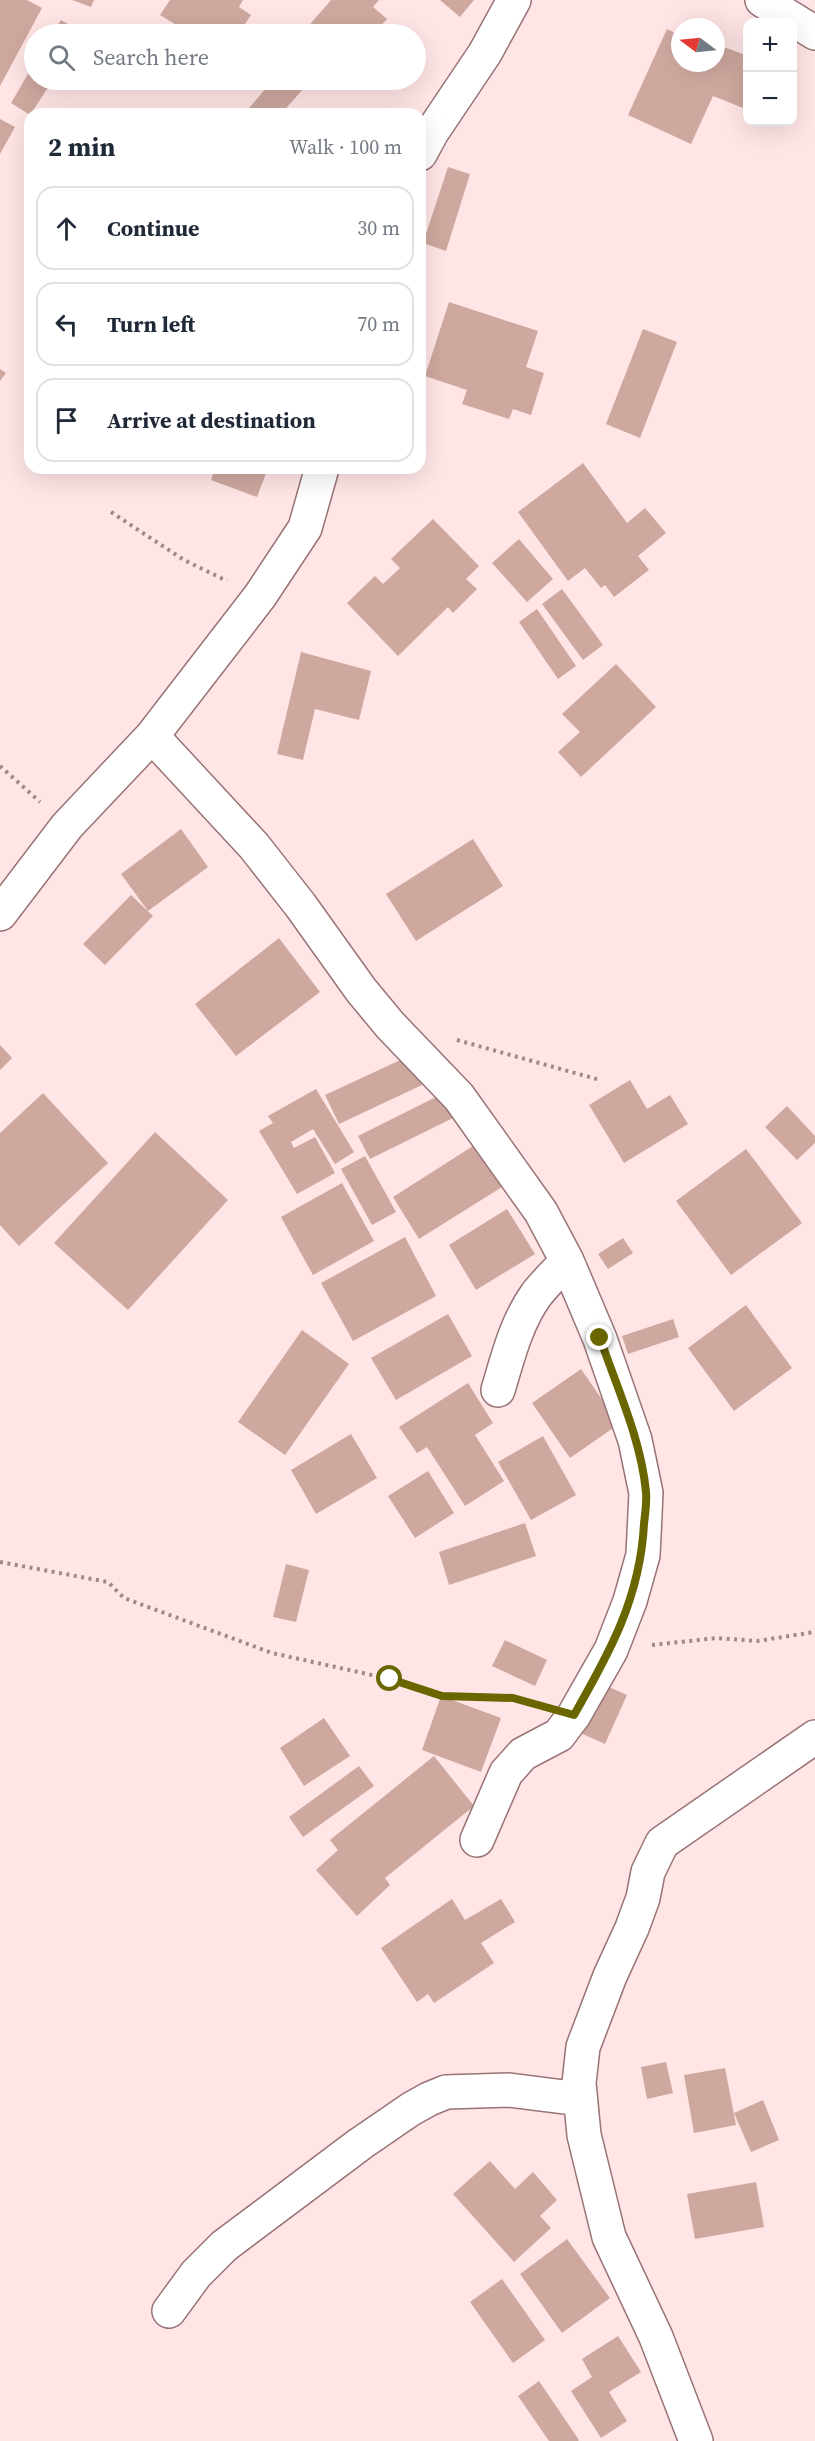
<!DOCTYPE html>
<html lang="en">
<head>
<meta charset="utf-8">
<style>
  body { margin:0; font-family:"Source Serif 4",serif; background:#f6f6f7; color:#1f2937 }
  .controls { position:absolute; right:18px; top:18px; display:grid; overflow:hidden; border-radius:12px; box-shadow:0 6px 24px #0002 }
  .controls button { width:54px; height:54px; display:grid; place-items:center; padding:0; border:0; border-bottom:2px solid #e0e1e3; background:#fff; color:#1f2937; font:30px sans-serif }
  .compass { position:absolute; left:671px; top:18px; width:54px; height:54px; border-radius:50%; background:#fff; box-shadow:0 6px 24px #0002; rotate:286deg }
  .stop { position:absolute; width:18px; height:18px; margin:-14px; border:4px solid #696600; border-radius:50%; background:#fff }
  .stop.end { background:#696600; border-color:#fff; box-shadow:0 2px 6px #0008 }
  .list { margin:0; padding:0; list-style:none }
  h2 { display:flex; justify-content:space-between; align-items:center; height:78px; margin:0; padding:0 24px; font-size:26px }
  h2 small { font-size:20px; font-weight:400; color:#747a83 }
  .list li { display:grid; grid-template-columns:39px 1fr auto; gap:18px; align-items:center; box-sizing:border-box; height:84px; margin:0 12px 12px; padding:0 12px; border:2px solid #e0e1e3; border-radius:18px }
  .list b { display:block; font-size:22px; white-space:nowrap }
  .list em { font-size:20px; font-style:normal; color:#747a83 }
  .icon { flex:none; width:33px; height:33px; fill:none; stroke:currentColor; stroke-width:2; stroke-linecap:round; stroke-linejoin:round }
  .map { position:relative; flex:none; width:815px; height:2441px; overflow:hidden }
  .search { position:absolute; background:#fff; box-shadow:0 6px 24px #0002; left:24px; top:24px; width:402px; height:66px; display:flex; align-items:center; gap:15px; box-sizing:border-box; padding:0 21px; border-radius:33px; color:#747a83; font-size:22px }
  .panel { position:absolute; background:#fff; box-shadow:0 6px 24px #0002; left:24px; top:108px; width:402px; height:366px; border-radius:18px }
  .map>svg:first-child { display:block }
  .building { fill:#cea89f }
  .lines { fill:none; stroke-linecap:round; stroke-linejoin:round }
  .minor-casing { stroke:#997375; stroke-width:36 }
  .path { stroke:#9e898a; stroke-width:4; stroke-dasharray:3 4.5; stroke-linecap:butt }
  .minor { stroke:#fff; stroke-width:33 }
  .route { stroke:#696600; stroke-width:8 }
</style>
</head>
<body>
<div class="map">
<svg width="815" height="2441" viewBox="0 0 815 2441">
  <rect width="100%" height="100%" fill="#ffe5e6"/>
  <!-- building -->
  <path class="building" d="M0,0h27l15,8 -42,78z
    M72,0h22l-3,7z
    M170,0h73l-4,7 12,8 -13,19h-47l-31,-19z
    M331,0h48l-6,7 14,12 -14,15h-9l-5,-3 -3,3h-46l-5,-4z
    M440,0h34l-14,17z
    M61,20l21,12 -2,2h-28z
    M667,29l13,6v28h36v-19l32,12v54l-35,-14 -22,48 -63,-29z
    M34,64v16h19l-23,35 -19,-12z
    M273,80h38l-30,34h-37z
    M0,119l15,8 -15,27z
    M448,167l22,7 -24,77 -23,-8z
    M449,302l89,29 -12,36 18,6 -13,42 -18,-6 -4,10 -47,-15 5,-14 -42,-14z
    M643,329l34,13 -37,96 -34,-14z
    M0,369l6,4 -6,8z
    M583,463l44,60 18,-15 21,25 -28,23 11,14 -35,27 -9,-12 -4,3 -16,-20 -17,13 -50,-69z
    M215,468h53l-11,29 -46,-17z
    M433,519l46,47 -13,13 11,10 -24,24 -5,-6 -50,49 -51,-53 28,-27 8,8 17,-16 -9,-9z
    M519,539l34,40 -26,23 -35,-39z
    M562,589l41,56 -20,15 -41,-56z
    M537,609l39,57 -18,13 -39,-57z
    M301,652l70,19 -12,49 -44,-11 -12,51 -26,-6z
    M616,664l40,43 -75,70 -23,-25 22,-20 -18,-18z
    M181,829l27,38 -60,44 -27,-37z
    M473,839l30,47 -87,55 -30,-47z
    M131,895l22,21 -48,49 -22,-21z
    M279,938l41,54 -84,64 -41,-52z
    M0,1045l12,13 -12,12z
    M409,1056l13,29 -83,39 -14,-29z
    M630,1080l17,29 23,-14 18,29 -64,39 -35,-58z
    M316,1089l38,63 -19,12 -22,-35 -22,13 3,6 21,-11 20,36 -38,21 -38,-63 14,-8 -5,-7z
    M446,1092l11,24 -87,43 -12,-23z
    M43,1093l65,70 -89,83 -19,-21v-92z
    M787,1106l28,30v7l-18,17 -32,-33z
    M155,1132l73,68 -100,110 -74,-67z
    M484,1139l26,43 -91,57 -26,-42z
    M746,1149l56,74 -71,52 -55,-74z
    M365,1156l31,56 -24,13 -31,-56z
    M342,1183l32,58 -61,34 -32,-58z
    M507,1209l28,45 -59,36 -27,-45z
    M405,1237l31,59 -83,45 -32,-58z
    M623,1238l10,15 -25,16 -10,-15z
    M746,1305l46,63 -58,43 -46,-63z
    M448,1314l24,42 -76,44 -25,-42z
    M673,1319l6,18 -51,17 -6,-18z
    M302,1330l47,34 -64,91 -47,-33z
    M581,1369l38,55 -49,34 -38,-55z
    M468,1383l25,40 -18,12 29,46 -39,25 -38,-59 -10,6 -18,-26z
    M351,1434l26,44 -61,36 -25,-44z
    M543,1436l33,59 -45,25 -33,-58z
    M428,1471l26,42 -39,25 -27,-42z
    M525,1523l11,33 -87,29 -10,-33z
    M286,1564l23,6 -13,52 -23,-5z
    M505,1640l42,20 -12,26 -43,-20z
    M578,1673l49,22 -22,49 -49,-22z
    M441,1696l60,22 -20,54 -59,-22z
    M324,1718l26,38 -46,30 -24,-38z
    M434,1756l40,50 -89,72 5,7 -33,31 -41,-46 22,-20 -8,-10z
    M359,1766l15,20 -71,51 -14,-20z
    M452,1899l13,21 36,-21 14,23 -34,21 13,20 -60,40 -6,-9 -11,8 -36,-54z
    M666,2062l7,31 -26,6 -6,-32z
    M725,2068l11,57 -42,8 -10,-58z
    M763,2100l16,40 -28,12 -17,-39z
    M490,2161l25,28 18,-17 24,28 -17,16 11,12 -37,34 -61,-68z
    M756,2182l8,45 -69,12 -8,-45z
    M567,2239l43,59 -48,35 -42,-59z
    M502,2279l43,61 -32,23 -43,-61z
    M618,2336l23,36 -32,20 18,29 -26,17 -30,-47 21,-14 -10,-18z
    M539,2381l40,59 -1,1h-29l-31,-45z"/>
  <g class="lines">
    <defs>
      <path id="minor" d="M762,0l53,33
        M420,154l12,-22 53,-79 29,-53
        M152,736l102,110 47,60 60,84 29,35 69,72 82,115 26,49 33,78 35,101 11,53 -3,62 -13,46 -19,49 -37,65 -15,20 -36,19 -17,19 -29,67
        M0,914l67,-88 85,-90 108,-140 45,-68 17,-60
        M498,1390c10,-33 18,-67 38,-95 9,-12 21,-23 31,-34
        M169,2311l27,-37 28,-28 136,-102 51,-35 18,-10 17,-7 63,-2 71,9
        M696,2441l-40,-104 -47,-100 -25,-102 -5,-52 4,-36 27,-71 22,-48 11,-30 5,-26 14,-29 153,-106"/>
    </defs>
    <!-- minor casing -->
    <use href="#minor" class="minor-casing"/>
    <!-- path -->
    <path class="path" d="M111,512l73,48 43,21
      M0,766l40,36
      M457,1040l143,40
      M0,1562l108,20 16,16 148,55 118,26 52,17 71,2 23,7
      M652,1645l65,-7 40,3 58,-9"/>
    <!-- minor -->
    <use href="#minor" class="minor"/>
  </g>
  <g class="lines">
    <!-- route -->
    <path class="route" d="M390,1679l52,17 71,2 61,17c36,-63 66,-117 70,-191 1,-10 3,-22 2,-32 -5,-53 -29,-104 -46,-154"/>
  </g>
</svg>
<div class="controls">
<button>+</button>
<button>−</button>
</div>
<svg class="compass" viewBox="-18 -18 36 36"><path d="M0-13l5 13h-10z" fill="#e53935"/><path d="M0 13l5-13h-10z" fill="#747a83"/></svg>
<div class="stop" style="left:390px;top:1679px"></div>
<div class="stop end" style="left:600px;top:1338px"></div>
<div class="search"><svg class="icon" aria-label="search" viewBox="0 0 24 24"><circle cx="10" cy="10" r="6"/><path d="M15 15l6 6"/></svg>Search here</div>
<section class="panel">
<h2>2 min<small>Walk · 100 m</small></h2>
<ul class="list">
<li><svg class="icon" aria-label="ahead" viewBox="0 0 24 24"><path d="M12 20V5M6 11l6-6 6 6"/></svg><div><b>Continue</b></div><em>30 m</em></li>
<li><svg class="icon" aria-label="left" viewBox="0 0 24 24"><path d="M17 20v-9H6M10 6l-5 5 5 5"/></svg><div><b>Turn left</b></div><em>70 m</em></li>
<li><svg class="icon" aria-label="arrive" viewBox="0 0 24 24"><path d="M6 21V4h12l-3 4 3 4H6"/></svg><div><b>Arrive at destination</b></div></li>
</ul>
</section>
</div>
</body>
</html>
